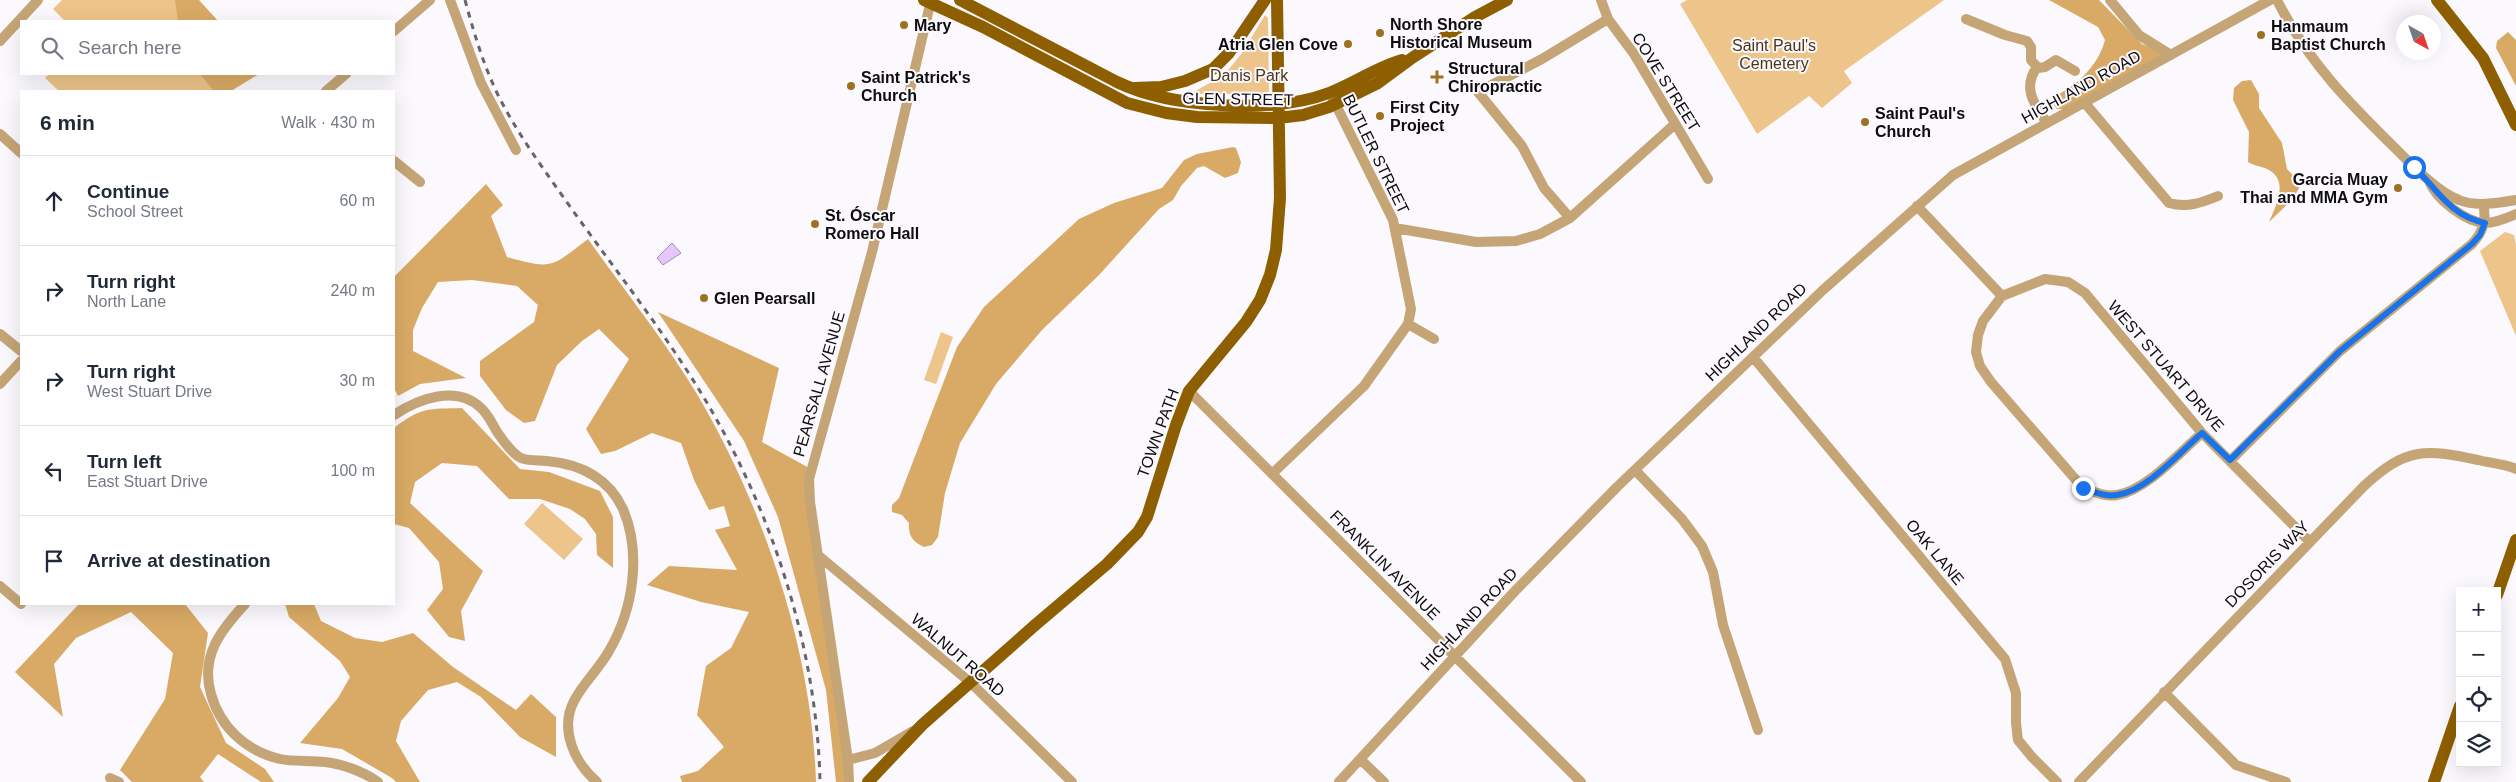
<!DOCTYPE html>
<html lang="en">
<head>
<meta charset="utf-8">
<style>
  body { margin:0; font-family:Helvetica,sans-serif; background:#f6f6f7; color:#1f2937 }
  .controls { position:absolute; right:15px; bottom:15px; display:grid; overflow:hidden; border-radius:0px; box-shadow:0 5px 20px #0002 }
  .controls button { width:45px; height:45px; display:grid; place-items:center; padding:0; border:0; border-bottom:1px solid #e0e1e3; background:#fff; color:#1f2937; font:25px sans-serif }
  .compass { position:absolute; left:2396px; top:15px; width:45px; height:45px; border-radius:50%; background:#fff; box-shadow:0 5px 20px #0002; rotate:140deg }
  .stop { position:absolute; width:15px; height:15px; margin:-11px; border:4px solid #1a73e8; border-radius:50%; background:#fff }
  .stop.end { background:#1a73e8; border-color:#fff; box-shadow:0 1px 5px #0008 }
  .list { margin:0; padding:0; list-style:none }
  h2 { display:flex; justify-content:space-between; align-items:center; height:65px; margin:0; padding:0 20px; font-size:21px }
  h2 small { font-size:16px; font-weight:400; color:#747a83 }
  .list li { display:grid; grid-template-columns:32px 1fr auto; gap:15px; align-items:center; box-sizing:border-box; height:90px; padding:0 20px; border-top:1px solid #e0e1e3 }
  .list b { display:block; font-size:19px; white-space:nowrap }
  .list p { margin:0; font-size:16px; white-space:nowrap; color:#747a83 }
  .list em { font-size:16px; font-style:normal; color:#747a83 }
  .icon { flex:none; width:28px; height:28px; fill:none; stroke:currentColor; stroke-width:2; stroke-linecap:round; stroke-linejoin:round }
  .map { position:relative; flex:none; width:2516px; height:782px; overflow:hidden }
  .search { position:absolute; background:#fff; box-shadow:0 5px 20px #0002; left:20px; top:20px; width:375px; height:55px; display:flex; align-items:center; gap:12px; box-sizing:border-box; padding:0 18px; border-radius:0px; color:#747a83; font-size:19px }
  .panel { position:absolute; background:#fff; box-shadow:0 5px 20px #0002; left:20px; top:90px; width:375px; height:515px; border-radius:0px }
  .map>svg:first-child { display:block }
  .green { fill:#edc48a }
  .forest { fill:#d9aa65 }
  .water { fill:#e5c6fd; stroke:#a48eb5 }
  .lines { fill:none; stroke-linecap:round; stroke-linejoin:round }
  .minor { stroke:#c5a576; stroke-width:10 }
  .major { stroke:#8e5f00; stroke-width:12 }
  .rail { stroke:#676568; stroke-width:3; stroke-dasharray:6 6; stroke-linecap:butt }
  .route { stroke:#1a73e8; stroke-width:6 }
  .poi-dot { fill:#9e7021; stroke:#fbf8fe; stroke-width:2 }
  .labels { text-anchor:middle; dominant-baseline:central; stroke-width:4; stroke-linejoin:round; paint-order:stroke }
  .poi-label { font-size:16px; font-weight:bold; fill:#0d0c0e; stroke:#fbf8fe; text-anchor:start }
  .park-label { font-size:16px; fill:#4a3618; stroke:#fbf8fe }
  .street-label { font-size:16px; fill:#0d0c0e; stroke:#fbf8fe }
</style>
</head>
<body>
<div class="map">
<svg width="2516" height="782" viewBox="0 0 2516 782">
  <rect width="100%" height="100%" fill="#fbf8fe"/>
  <!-- green -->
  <path class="green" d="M62,0h136l20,21h-153l-12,-12z
    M1687,0h257l-100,71 8,12 -30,25 -13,-12 -52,38 -77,-130z
    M1265,15l3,3 1,73 -5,3h-74l25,-14 14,-11 13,-16z
    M49,74h190l-18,17h-162l-14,-13z
    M2505,232l9,3 2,10v91l-36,-85z
    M941,332l12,5 -17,47 -12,-4z
    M542,503l41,36 -19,21 -40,-36z"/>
  <!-- forest -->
  <path class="forest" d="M175,0h24l19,21h-40z
    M2049,0h50l43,44 29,11 -107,54h-7l-3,-4v-6c7,-8 15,-10 23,-17 13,-11 24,-26 28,-42l-7,-13z
    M2508,32l8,8v46l-20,-38 1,-7z
    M200,74h59l-28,17h-17z
    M2251,80l8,14v14l23,35 5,26 11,11 1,8 -6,11 -24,23c7,-17 21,-42 -2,-53 -6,-3 -13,-3 -19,-7l1,-30 -16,-32 1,-12 8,-7z
    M1233,147l3,1 5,14 -3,11 -13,5 -21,-12 -7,2 -16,18 -8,14 -14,9 -60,66 -57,55 -46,54 -36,59 -15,50 -7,44 -6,8 -8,2c-11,-5 -16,-11 -15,-24l-7,-8 -10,-3v-7l7,-7 58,-151 27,-40 95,-88 35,-16 48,-15 22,-28 13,-6z
    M486,184l17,21 -12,11 16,41c46,13 44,10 81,-18 36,51 77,102 109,155 67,114 115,255 119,388h-134l-2,-6 18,-5 26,-24 -27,-32 9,-49 25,-18 18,-36 -48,-10 -54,-17 22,-19 68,4 -22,-40 15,-4 -6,-20 -15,4 -15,-30 -13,-37 -29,-10 -37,18 -14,3 -15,-25 43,-70 -30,-30 -17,12 -25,24 -22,56 -11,2 -18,-13 -26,-34v-15l54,-39 4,-17 -21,-19 -45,-6 -34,2 -16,26 -9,22v21l53,27 -46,6 -22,12 -4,-8v-111z
    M658,312l121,56 -17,74 49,27 36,313h-11l-10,-92 -48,-173 -34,-76z
    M462,408l58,61 29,3 51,19 13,26v51l-16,-13 -1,-21 -11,-15 -15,-10 -30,-10h-31l-32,-33 -35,-3 -27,19 -5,21 73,68 -22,40 4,30 -16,-4 -22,-27 16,-21 -4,-27 -30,-34 -15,-4v-96c27,-21 34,-19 68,-20z
    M79,604h106l23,29 -8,54 26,56 39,26 9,13h-13l-43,-28 -18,23 4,5h-72l-12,-12 45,-71 8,-46 -42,-41 -55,26 -22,26 9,53 -48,-45z
    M285,604h29l7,17 34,17 27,4 31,-9 40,34 63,43 15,-16 25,23v40l-36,-20 -39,-40 -24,-15 -29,8 -27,31 -5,20 24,41h-24l-4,-4 -50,-29 -42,-6 38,-45 12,-21 -10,-16 -51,-44z"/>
  <!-- water -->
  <path class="water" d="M672,243l9,10 -18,12 -6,-7z"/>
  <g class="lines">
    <!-- minor -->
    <path class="minor" d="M450,0l31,83 35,67
      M1601,0l7,19 26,35 74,125
      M2110,0l29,35 32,20
      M2277,0c31,62 72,103 121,151 16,16 40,41 61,49 17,7 39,3 57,0
      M1966,19l39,16 22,6 4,6v13l7,8 7,-1 11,-7 19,11
      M394,31l36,-31
      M0,41l38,-41
      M2037,67c-15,21 -3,37 10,56
      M326,91l20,-17
      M2084,102l85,101c18,5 32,0 49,-7
      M0,134l21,19
      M394,161l26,21
      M2429,181c7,18 36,41 56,42 11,0 22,-5 31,-9
      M1917,206l85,90
      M1570,218l-26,-30 -22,-42 -44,-54 64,-33 66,-40
      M1395,228l81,14 40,-1 24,-7 30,-16 105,-94
      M1408,324l26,15
      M0,334l21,17
      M1753,357l252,302 11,34v30l2,17 14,17 25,25
      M0,384l21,-23
      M1189,391l392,391
      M394,415c24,-16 63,-31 87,-7 9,8 12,19 19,28 4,6 14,19 21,22 6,3 19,2 26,3 33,3 61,16 76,48 19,45 10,101 -14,142 -10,18 -26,32 -35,50 -15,29 1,62 23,81
      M2202,433c-22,19 -55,57 -85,62 -12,2 -22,-3 -34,-7l-92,-106 -11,-16 -4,-14 2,-17 5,-14 19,-25 43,-17 23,3 17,11 117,140 108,109
      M2230,461l110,-110 132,-107c11,-12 15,-23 11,-40
      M1635,470l47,49 20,27 11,26 10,53 35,105
      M1272,474l92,-88 44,-62 3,-15 -18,-89 -61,-123
      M819,556l152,127 101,99
      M0,586l21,18
      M245,604c-24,26 -45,52 -34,90 9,33 35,57 69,65 14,3 31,1 45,3 18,2 39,10 53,20
      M2164,692l72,73 50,17
      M1360,759l24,23
      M848,760l27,-7 38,-22
      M110,778l9,4
      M849,782l-1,-22 -38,-258 -1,-23 63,-227 59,-252
      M1339,782l176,-191 102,-104 206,-197 130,-115 317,-175
      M2079,782l285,-296c41,-38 61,-38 114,-26 12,3 27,4 38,9"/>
    <!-- major -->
    <path class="major" d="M924,0l59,27 144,76 39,10 31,4 81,1 25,-3 26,-8 49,-24 34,-25 63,-41 32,-17
      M960,0l157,82c54,26 156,32 212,11 24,-9 48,-26 73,-33
      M2437,0l46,58 33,67
      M1134,88l27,-1 24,-6 28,-12 16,-16 36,-53
      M2497,595l19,-55
      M868,782l54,-57 112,-99 73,-62 31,-32 9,-15 29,-92 13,-34 57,-69 14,-22 10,-25 6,-25 4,-52 -3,-198
      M2434,782l26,-76"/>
    <!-- rail -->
    <path class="rail" d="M465,0c9,33 18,64 33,95 17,34 39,65 61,96 46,66 97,129 139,197 72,116 119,257 122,394"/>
  </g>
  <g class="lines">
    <!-- route -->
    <path class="route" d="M2083,488c12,4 22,9 34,7 30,-4 63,-43 85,-62l28,27 110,-109 132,-107 8,-9 5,-12c-36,-8 -48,-34 -71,-56"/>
  </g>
  <!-- markers -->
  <g class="poi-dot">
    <circle cx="904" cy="25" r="5"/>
    <circle cx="1380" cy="33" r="5"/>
    <circle cx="2261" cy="35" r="5"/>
    <circle cx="1348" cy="44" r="5"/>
    <path d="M1434.5 69.5h5v5h5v5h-5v5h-5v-5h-5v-5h5z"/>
    <circle cx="851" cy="86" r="5"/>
    <circle cx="1380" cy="116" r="5"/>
    <circle cx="1865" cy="122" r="5"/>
    <circle cx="2398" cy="188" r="5"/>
    <circle cx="815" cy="224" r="5"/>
    <circle cx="704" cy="298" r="5"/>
  </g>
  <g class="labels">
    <!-- poi labels -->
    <g class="poi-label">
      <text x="1390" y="24">North Shore<tspan x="1390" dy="18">Historical Museum</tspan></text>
      <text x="914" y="25">Mary</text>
      <text x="2271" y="26">Hanmaum<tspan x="2271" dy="18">Baptist Church</tspan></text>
      <text x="1338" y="44" text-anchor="end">Atria Glen Cove</text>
      <text x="1448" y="68">Structural<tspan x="1448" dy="18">Chiropractic</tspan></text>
      <text x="861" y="77">Saint Patrick's<tspan x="861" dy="18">Church</tspan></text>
      <text x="1390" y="107">First City<tspan x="1390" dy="18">Project</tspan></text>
      <text x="1875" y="113">Saint Paul's<tspan x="1875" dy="18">Church</tspan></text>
      <text x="2388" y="179" text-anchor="end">Garcia Muay<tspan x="2388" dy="18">Thai and MMA Gym</tspan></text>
      <text x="825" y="215">St. Óscar<tspan x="825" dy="18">Romero Hall</tspan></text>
      <text x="714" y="298">Glen Pearsall</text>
    </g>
    <!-- park labels -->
    <g class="park-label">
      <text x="1774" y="45">Saint Paul's<tspan x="1774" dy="18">Cemetery</tspan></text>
      <text x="1249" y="75">Danis Park</text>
    </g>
    <!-- street labels -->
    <g class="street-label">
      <text transform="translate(1666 82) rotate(58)">COVE STREET</text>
      <text transform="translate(2081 87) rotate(-29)">HIGHLAND ROAD</text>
      <text transform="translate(1238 99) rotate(1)">GLEN STREET</text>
      <text transform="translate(1376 154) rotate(64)">BUTLER STREET</text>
      <text transform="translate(1756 332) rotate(-44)">HIGHLAND ROAD</text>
      <text transform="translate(2166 366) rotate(49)">WEST STUART DRIVE</text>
      <text transform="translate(819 384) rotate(-74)">PEARSALL AVENUE</text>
      <text transform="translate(1158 433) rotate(-70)">TOWN PATH</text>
      <text transform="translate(1935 552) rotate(50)">OAK LANE</text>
      <text transform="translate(2267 564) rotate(-46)">DOSORIS WAY</text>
      <text transform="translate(1385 565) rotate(45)">FRANKLIN AVENUE</text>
      <text transform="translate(1469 619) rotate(-47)">HIGHLAND ROAD</text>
      <text transform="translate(958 655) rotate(41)">WALNUT ROAD</text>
    </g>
  </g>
</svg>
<div class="controls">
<button>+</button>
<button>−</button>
<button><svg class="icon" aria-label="locate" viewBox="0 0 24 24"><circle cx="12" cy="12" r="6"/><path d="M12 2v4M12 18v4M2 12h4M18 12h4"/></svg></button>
<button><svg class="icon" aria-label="layers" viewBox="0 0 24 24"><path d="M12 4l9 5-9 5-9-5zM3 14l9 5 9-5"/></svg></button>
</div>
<svg class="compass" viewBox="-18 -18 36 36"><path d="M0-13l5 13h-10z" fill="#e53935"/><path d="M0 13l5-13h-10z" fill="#747a83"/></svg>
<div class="stop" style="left:2414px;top:167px"></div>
<div class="stop end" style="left:2083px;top:488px"></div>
<div class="search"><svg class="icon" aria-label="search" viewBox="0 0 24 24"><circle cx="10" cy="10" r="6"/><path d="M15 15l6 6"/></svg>Search here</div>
<section class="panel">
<h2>6 min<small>Walk · 430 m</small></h2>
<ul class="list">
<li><svg class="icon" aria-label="ahead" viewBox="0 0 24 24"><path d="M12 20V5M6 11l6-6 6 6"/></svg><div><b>Continue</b><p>School Street</p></div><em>60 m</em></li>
<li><svg class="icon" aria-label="right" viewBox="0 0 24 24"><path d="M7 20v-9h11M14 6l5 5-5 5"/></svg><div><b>Turn right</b><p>North Lane</p></div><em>240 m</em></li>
<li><svg class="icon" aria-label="right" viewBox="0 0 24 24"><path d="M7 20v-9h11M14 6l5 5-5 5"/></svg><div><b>Turn right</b><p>West Stuart Drive</p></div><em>30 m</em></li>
<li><svg class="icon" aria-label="left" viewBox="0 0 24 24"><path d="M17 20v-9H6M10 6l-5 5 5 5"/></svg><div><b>Turn left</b><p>East Stuart Drive</p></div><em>100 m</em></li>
<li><svg class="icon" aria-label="arrive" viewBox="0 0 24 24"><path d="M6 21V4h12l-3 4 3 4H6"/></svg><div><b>Arrive at destination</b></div></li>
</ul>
</section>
</div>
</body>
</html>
